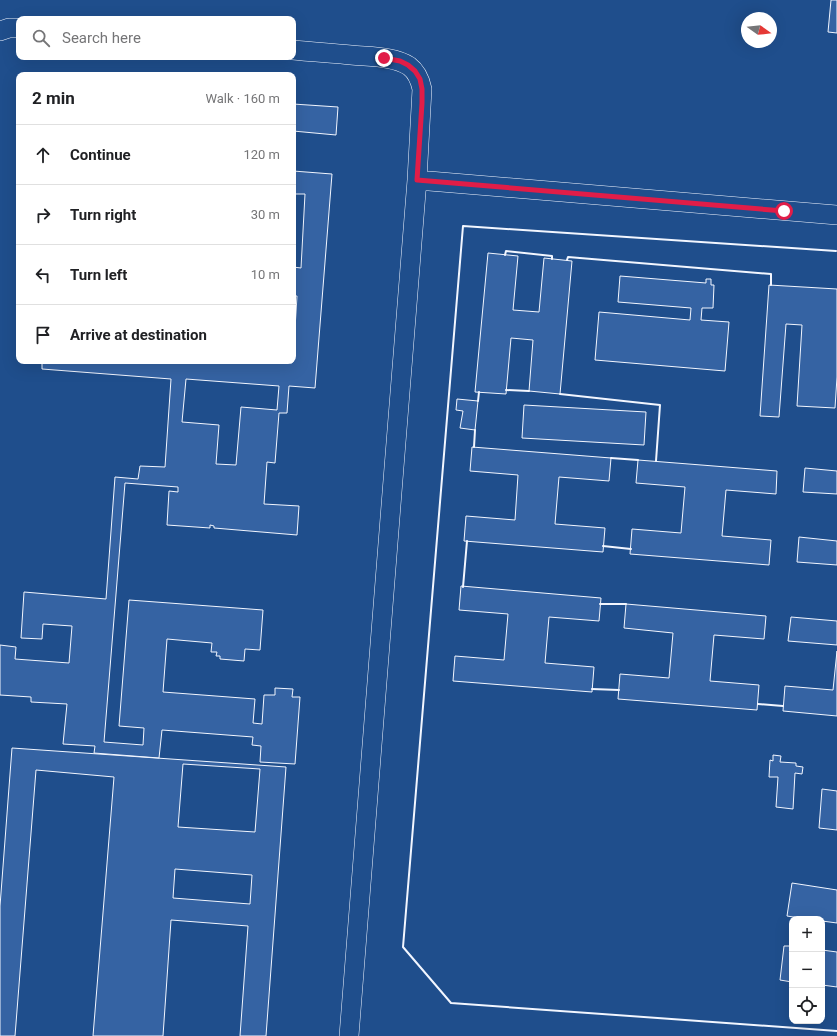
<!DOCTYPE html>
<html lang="en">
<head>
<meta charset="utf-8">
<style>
  body { margin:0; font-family:Roboto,sans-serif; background:#f6f6f6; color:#202124 }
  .controls { position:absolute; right:12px; bottom:12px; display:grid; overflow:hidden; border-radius:8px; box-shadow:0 4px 16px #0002 }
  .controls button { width:36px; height:36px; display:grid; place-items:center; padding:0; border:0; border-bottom:1px solid #e0e0e0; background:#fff; color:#202124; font:20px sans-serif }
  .compass { position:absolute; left:741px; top:12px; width:36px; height:36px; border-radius:50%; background:#fff; box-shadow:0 4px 16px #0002; rotate:105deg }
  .stop { position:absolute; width:12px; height:12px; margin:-9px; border:3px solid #e11d48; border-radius:50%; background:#fff }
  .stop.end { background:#e11d48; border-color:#fff; box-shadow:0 1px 4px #0008 }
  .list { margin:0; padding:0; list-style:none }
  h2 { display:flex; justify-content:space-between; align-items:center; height:52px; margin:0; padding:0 16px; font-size:17px }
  h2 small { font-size:13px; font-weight:400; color:#757577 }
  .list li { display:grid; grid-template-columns:26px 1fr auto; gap:12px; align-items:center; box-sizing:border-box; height:60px; padding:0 16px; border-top:1px solid #e0e0e0 }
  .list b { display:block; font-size:15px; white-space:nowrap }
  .list em { font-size:13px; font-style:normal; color:#757577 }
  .icon { flex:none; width:22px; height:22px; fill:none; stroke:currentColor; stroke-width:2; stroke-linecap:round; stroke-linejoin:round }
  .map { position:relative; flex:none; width:837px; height:1036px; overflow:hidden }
  .search { position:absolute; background:#fff; box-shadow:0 4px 16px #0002; left:16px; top:16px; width:280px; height:44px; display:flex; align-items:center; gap:10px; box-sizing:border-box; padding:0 14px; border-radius:8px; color:#757577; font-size:15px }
  .panel { position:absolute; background:#fff; box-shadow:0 4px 16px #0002; left:16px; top:72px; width:280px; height:292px; border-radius:8px }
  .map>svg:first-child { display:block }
  .building { fill:#3563a3; stroke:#f2f6ff; fill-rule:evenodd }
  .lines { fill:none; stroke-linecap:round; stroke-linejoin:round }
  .minor-casing { stroke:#f2f6ff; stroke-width:20 }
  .minor { stroke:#1f4e8c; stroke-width:19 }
  .wall { stroke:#f2f6ff; stroke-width:2 }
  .route { stroke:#e11d48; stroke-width:5 }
</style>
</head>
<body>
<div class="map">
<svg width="837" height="1036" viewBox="0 0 837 1036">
  <rect width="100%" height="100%" fill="#1f4e8c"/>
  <!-- building -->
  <path class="building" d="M831,0h6v33l-9,-1z
    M293,104l45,3 -2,28 -43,-4z
    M293,171l39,3 -17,214 -26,-2 -2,27h-8l-4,50 -8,-1 -3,42 35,2 -2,29 -83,-7v-2l-4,-1v3l-43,-3 2,-34 9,1v-5l-53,-4 -21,259 39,3 1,-17 -25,-2 10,-126 134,10 -3,40 -15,-1 -1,12 -24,-2v-3h-4l1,-4h-6l1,-9 -45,-4 -4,53 92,7 -2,24 9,1 2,-29h11v-7l18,1 -1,8h8l-5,67 -35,-2 1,-16 -9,-1 1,-8 -91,-7 -3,28 -65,-5 1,-7 -32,-2 4,-40 -36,-2v-5l-31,-2v-50l16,2 -1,12 54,4 3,-37 -29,-2 -1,15 -21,-1 3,-46 82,7 9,-122 23,2 2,-13 25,1 6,-88 -129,-10v-8h232l18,2 1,-2 4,-65h-4v-29l8,1 4,-74h-12zM186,379l93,7 -2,24 -36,-3 -5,58 -20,-1 3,-39 -37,-3z
    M488,253l30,3 -5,54 26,2 5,-54 28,3 -12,133 -31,-3 4,-51 -22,-2 -5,56 -31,-2z
    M620,276l86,7v-4h5v6h3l-1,23h-11l-1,12 28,2 -4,49 -130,-11 4,-48 91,8 1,-12 -73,-6z
    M769,285l68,4v88l-2,31 -38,-2 5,-81 -16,-1 -7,93 -19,-1z
    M457,399l21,2 -3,29 -15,-2 3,-17 -7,-1z
    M524,405l122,7 -2,33 -122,-7z
    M472,447l139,11 -2,23 -50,-4 -4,47 50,4 -2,24 -139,-11 2,-25 49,4 3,-45 -48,-4z
    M638,460l139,11 -1,23 -50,-4 -4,46 49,4 -2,25 -139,-11 2,-25 49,4 4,-46 -49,-4z
    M805,468l32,3v23l-34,-2z
    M799,537l38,4v24l-40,-3z
    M461,586l140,12 -2,23 -50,-4 -4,46 49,4 -2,25 -139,-11 2,-25 49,4 4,-46 -49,-4z
    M626,604l140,12 -2,23 -50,-4 -4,46 49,4 -2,25 -139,-11 2,-25 49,4 4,-45 -49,-5z
    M791,617l46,4v24l-49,-4z
    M837,651v65l-54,-5 2,-25 48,4z
    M12,748l274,19 -20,269h-26l8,-110 -77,-6 -8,116h-70l21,-259 -78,-7 -21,266h-15v-130zM183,764l77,5 -5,63 -77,-5zM175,869l77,6 -2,29 -77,-6z
    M773,755l8,1 -1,6 16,1v3l7,1 -1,7 -7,-1 -2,36 -17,-2 2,-30h-9l1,-17 3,1z
    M822,789l15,2v39l-18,-2z
    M792,883l45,7v33l-15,-2v-2h-16l-19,-3z
    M784,946h8v36l-12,-2z
    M822,950l15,2v35l-15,-2z"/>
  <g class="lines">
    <defs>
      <path id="minor" d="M0,31l9,-3h10
        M293,50c19,2 39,3 58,5 18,2 43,1 58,11 8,6 11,13 13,23l-5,91 -24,300 -44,556
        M417,180l420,35"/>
    </defs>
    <!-- minor casing -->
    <use href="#minor" class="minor-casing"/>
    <!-- minor -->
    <use href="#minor" class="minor"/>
    <!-- wall -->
    <path class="wall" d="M836,251l-373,-25 -60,721 48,56 386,28
      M505,255l1,-4 46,5v3
      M567,260l1,-3 203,17v11
      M506,390l23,1
      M560,394l100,11 -4,56
      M478,401l1,-9
      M474,447l1,-17
      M611,458l27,2
      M603,546l28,3
      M463,587l4,-46
      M600,604h26
      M592,689l27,1
      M758,704l25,2"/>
  </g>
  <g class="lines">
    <!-- route -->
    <path class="route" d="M384,58l16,3 8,4 7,6 5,8 2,10v14l-5,77 367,31"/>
  </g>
</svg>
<div class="controls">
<button>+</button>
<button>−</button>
<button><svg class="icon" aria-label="locate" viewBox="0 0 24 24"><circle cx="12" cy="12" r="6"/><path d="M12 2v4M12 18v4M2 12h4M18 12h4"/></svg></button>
</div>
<svg class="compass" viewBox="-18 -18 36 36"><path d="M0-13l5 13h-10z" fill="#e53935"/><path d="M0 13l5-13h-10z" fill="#757577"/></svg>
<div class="stop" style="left:784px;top:211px"></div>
<div class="stop end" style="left:384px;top:58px"></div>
<div class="search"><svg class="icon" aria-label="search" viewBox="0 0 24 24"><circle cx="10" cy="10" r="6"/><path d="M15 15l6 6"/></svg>Search here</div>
<section class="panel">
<h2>2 min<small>Walk · 160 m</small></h2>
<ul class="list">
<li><svg class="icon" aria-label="ahead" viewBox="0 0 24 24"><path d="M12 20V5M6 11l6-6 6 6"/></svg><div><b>Continue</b></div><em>120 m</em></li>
<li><svg class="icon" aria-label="right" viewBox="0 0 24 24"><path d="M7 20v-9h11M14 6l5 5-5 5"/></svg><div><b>Turn right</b></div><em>30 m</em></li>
<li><svg class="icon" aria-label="left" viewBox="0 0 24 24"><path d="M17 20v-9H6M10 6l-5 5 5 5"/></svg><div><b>Turn left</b></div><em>10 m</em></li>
<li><svg class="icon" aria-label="arrive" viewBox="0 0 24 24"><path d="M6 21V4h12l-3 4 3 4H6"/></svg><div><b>Arrive at destination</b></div></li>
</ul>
</section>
</div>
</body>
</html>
